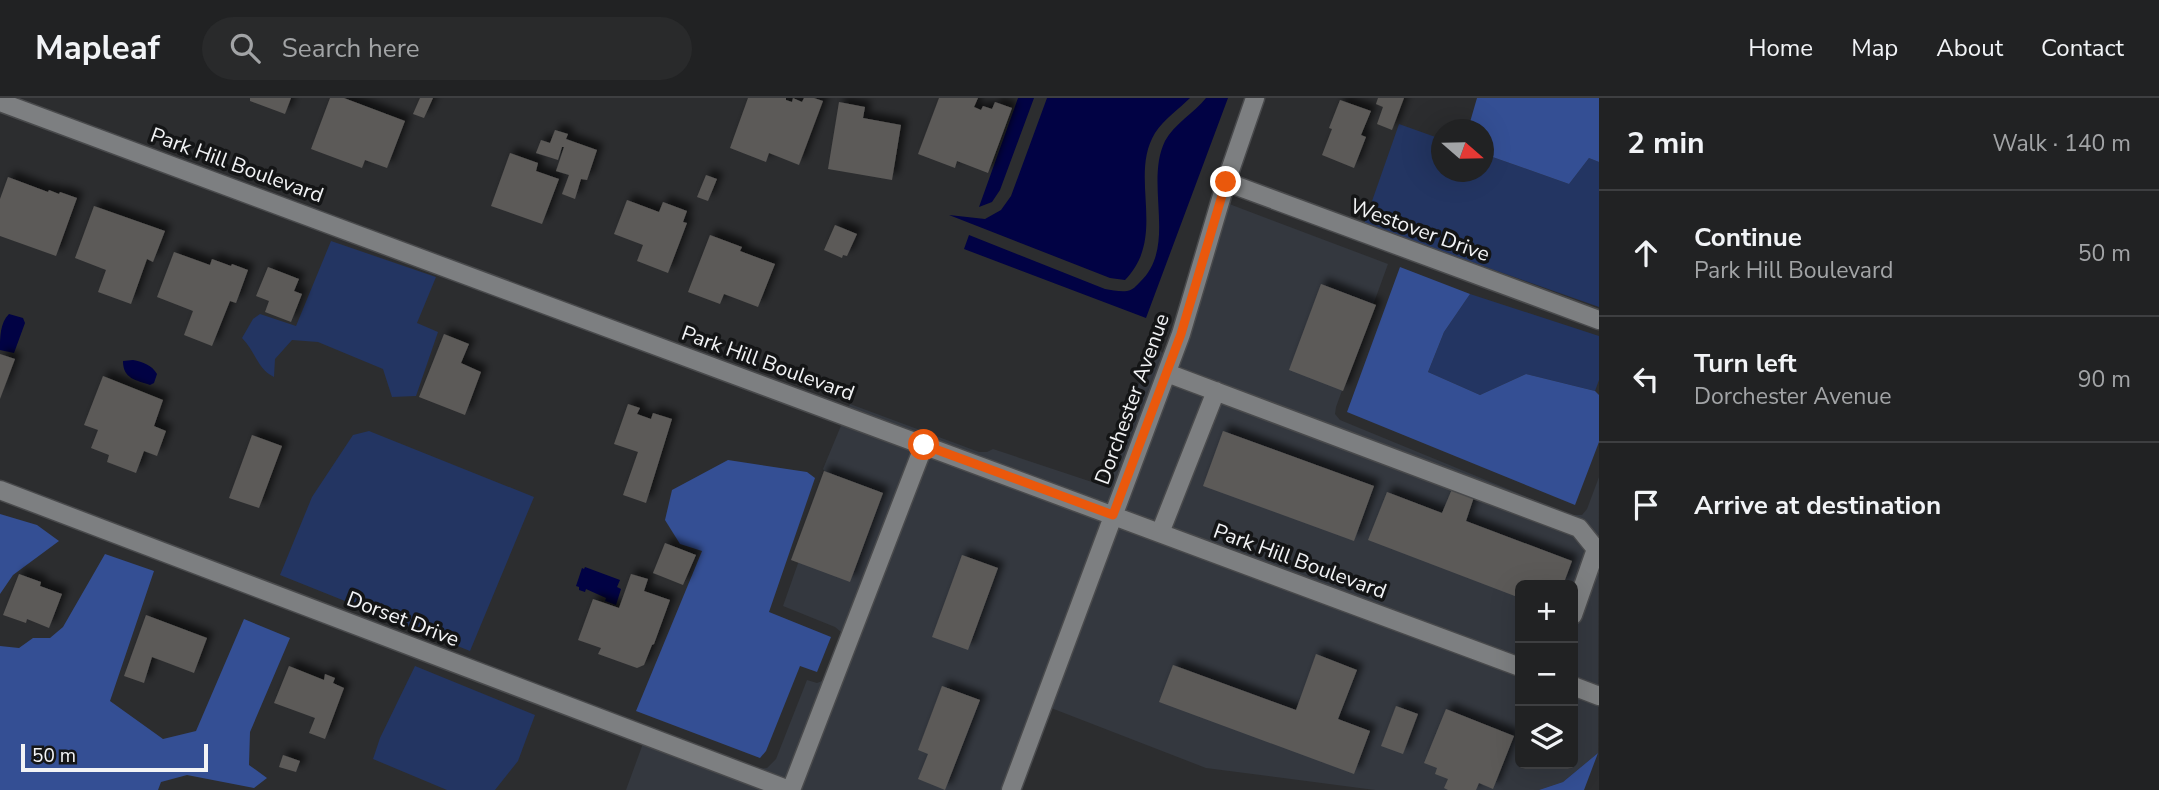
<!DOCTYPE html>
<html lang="en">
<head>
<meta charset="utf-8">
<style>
  body { margin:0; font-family:"Nunito Sans",sans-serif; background:#292a2b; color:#f1f3f6 }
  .controls { position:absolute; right:21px; bottom:21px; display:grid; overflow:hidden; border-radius:10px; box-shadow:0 7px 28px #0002 }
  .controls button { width:63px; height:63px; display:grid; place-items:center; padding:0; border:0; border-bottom:2px solid #3e3f41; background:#212223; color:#f1f3f6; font:35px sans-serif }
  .compass { position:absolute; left:1431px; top:21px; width:63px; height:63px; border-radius:50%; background:#212223; box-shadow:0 7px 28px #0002; rotate:110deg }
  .scale { position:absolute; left:21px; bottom:18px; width:187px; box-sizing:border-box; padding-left:7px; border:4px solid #f2f3f5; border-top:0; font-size:19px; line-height:24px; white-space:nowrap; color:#f2f3f5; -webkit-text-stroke:5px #141516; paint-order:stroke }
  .stop { position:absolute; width:21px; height:21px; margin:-16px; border:5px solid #ea580c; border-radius:50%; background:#fff }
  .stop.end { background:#ea580c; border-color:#fff; box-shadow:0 2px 7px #0008 }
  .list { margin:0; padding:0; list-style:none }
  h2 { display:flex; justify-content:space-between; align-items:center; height:91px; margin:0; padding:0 28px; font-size:30px }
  h2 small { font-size:23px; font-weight:400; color:#a2a4a6 }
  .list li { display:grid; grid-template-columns:46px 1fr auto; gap:21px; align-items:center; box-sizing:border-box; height:126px; padding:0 28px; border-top:2px solid #3e3f41 }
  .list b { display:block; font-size:26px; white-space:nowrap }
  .list p { margin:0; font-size:23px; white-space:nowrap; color:#a2a4a6 }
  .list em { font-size:23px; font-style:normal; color:#a2a4a6 }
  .icon { flex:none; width:38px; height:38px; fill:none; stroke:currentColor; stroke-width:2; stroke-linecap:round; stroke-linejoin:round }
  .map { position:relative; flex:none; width:1599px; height:692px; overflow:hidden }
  header { display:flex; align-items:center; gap:42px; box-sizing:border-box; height:98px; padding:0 35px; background:#212223; border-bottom:2px solid #3e3f41 }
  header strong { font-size:33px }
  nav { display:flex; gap:38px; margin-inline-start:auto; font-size:24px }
  .search { width:490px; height:63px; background:#292a2b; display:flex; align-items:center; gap:18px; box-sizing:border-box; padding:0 24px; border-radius:38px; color:#a2a4a6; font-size:26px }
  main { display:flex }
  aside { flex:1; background:#212223 }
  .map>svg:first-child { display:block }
  .built { fill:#34383f; fill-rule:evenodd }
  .green { fill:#233562 }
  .forest { fill:#344f94 }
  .water { fill:#010244 }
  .building { fill:#5c5a58; filter:url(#shadow) }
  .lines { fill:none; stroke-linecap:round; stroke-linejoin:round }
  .minor-casing { stroke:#494a4c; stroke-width:21 }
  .minor { stroke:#7d7f81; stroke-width:18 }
  .route { stroke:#ea580c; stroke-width:9 }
  .labels { text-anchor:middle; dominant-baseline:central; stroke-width:7; stroke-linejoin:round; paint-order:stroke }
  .street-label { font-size:21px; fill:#f2f3f5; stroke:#141516 }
</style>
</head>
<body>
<header>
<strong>Mapleaf</strong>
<div class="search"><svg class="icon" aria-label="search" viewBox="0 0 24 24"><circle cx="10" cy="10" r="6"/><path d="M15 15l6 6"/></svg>Search here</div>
<nav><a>Home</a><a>Map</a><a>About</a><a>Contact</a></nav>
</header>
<main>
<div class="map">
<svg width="1599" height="692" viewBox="0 0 1599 692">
  <defs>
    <filter id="shadow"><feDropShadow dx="6" dy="-6" stdDeviation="3.5" flood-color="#0009"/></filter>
  </defs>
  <rect width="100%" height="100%" fill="#2c2d2f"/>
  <!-- built -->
  <path class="built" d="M1224,104l164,62 -52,143 -1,7 5,6 231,95h11l5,-6 12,-32 -1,276 -35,29 -24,8h-164l-169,-22 -160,-62 -28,84h-392l23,-63 107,42 11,-1 9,-9 31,-79 10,3 10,-4 16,-40 -2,-7 -6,-5 -52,-21 44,-125v-6l-4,-6 27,-65 129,48h8l6,-3 108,36 51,-136 15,5zM1520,487h53v179h-53z"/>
  <!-- green -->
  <path class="green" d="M1399,26l42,15 1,33h42v-18l85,30 20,-26 10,4v145l-235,-83z
    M331,143l105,36 -19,46 21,9 -22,64 -24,1 -9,-28 -65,-27 -26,-2 -17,19 -1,18c-16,-7 -19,-26 -32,-39l11,-19 7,-5 36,12z
    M1470,196l129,42v44l-4,11 -69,-17 -46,21 -52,-23 16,-40z
    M369,333l165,66 -64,154 -190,-76 32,-78 41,-62z
    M415,568l120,49 -17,46 -23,29h-48l-74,-31 7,-21z"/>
  <!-- forest -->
  <path class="forest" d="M1477,0h122v64l-10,-4 -20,26 -85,-30v-24l-16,-1z
    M1400,169l70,27 -26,38 -16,40 52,23 46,-21 69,17 4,4v47l-24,63 -228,-93z
    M728,362l79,12 8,6 -46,134 62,25 -14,35 -17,-6 -34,85 -6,7 -124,-47 66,-160 -22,-7 -15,-24 7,-30z
    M0,416l37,11 22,16 -46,34 -13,19z
    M105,456l49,17 -44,130 53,38 33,-8 48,-112 46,19 -40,94 -1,33 18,13 -13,10 -67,-13 -26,7 -3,8h-158v-144l19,2 14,-10h17l13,-11z
    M1598,655l-14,37h-45l24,-8z"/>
  <!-- water -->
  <path class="water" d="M1018,0h16l-34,92 -8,12 -13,5z
    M1047,0h143c-11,11 -26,21 -35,35 -27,44 13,103 -30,147l-15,-2 -161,-63 36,4 16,-9 10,-14z
    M1206,0h22l-82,220 -182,-69 5,-14 136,54c7,1 15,3 22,2 6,-1 9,-5 13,-9 38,-36 4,-98 25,-141 9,-17 29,-28 41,-43z
    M9,216l14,4 2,5 -11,30 -14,-3c0,-13 0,-27 9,-36z
    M133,262c10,2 19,5 24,14l-3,9 -4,2c-14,-5 -27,-6 -27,-24z
    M585,469l35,13 -3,7 4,2 -5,16 -11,-4 1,-3 -20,-9 -1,3 -6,-2v-3l-3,-1 6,-18 2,1z"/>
  <!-- building -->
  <path class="building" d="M250,0h41l-6,16 -35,-13z
    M330,0h14l61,23 -18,47 -22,-8 -3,8 -51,-19z
    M420,0h13l-9,20 -11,-4z
    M748,0h38v2l6,2 1,-4 9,4 2,-4h10l9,3 -24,64 -30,-12 -3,9 -36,-14z
    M939,0h39l-4,9 7,3 2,-4 9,3 3,-7 17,6 -24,65 -31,-12 -2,7 -37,-14z
    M1378,0h26l-12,32 -15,-6 6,-17 -7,-3z
    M1340,2l31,11 -10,24 5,2 -12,31 -32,-13 10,-26 -3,-1z
    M839,4l26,5 -2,11 38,7 -9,55 -64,-11z
    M555,32l13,4 -2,5 31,11 -10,30 -6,-1 -6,20 -13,-5 7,-19 -13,-4 8,-24h-2l-4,13 -22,-7 5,-13 9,3z
    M510,55l28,10 -2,8 23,8 -17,45 -51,-18z
    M706,77l11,4 -9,22 -11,-4z
    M8,79l40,15 1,-2 10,4 1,-2 17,6 -21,58 -56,-20v-37z
    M627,102l32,12 4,-10 24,9 -4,11 4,1 -19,50 -31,-12 6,-16 -29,-11z
    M94,108l71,25 -12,31 -6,-3 -16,45 -33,-12 8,-22 -31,-12z
    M835,127l22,9 -10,22 -4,-1 -1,3 -18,-8z
    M710,137l32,12 -2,4 35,13 -17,43 -34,-13 -4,10 -32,-12z
    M174,154l36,13 2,-6 19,7 1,-2 16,6 -12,33 -6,-2 -18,45 -28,-11 9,-24 -36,-14z
    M268,169l31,12 -5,12 8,3 -11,28 -26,-10 4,-11 -13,-5z
    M1321,186l55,21 -33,86 -54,-21z
    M444,236l25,10 -8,19 20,9 -16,43 -46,-18z
    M0,256l15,5 -15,40z
    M103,278l60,24 -9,26 12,5 -9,25 -13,-5 -8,22 -29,-11 2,-7 -18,-7 7,-18 -14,-5z
    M628,306l12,4 -3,6 14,5 2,-6 19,6 -26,84 -23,-8 15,-43 -24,-8z
    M1223,333l151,55 -20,55 -151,-55z
    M252,337l30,11 -23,62 -30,-10z
    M824,373l59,22 -33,89 -59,-22z
    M1452,391l22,8 -8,24 106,40 -9,24h-43v13l-152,-58 19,-48 55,21z
    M665,445l31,12 -13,30 -30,-12z
    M962,457l36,13 -30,82 -36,-13z
    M19,476l22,8 -1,4 22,8 -13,34 -22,-9 -1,4 -23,-8z
    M631,476l17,5 -4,12 26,9 -16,44 -2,1 -8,20 -7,3 -39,-14 3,-6 -23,-8 15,-41 26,9z
    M146,517l61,23 -13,35 -42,-16 -8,26 -20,-7z
    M1316,556l41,16 -19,49 32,12 -16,43 -195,-72 14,-37 123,45z
    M289,568l35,14 1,-6 10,4 -2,5 11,5 -19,51 -16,-6 6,-15 -41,-15z
    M942,588l38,14 -35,90 -27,-11 10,-25 -10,-4z
    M1396,608l22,8 -15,40 -22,-8z
    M1446,611l68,27 -21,53 -14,-6 -3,7h-28l-4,-2 4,-9 -13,-5 2,-6 -13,-5z
    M283,657l17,6 -4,11 -17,-5z"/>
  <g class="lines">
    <defs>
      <path id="minor" d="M0,4l1520,565
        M1226,84l373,138
        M1167,275l412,155 17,21 -23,66
        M0,392l789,300
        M1160,435l56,-142
        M1573,588l26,10
        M791,692l133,-345
        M1011,692l170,-456 45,-152 29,-84"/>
    </defs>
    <!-- minor casing -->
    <use href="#minor" class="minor-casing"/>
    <!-- minor -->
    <use href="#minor" class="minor"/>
  </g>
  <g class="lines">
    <!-- route -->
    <path class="route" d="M924,347l189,70 68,-181 45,-152"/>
  </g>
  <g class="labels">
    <!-- street labels -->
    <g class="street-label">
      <text transform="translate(237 67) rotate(20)">Park Hill Boulevard</text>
      <text transform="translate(1420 132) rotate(20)">Westover Drive</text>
      <text transform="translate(768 265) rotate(20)">Park Hill Boulevard</text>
      <text transform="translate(1132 301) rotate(-70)">Dorchester Avenue</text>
      <text transform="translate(1300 463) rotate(20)">Park Hill Boulevard</text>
      <text transform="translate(403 521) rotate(21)">Dorset Drive</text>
    </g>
  </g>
</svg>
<div class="controls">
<button>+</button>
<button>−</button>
<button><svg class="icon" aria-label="layers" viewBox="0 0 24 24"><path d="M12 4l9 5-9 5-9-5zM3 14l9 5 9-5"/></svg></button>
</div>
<svg class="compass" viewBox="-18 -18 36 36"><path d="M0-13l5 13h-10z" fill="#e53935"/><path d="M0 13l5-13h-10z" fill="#a2a4a6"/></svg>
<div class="scale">50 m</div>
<div class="stop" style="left:924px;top:347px"></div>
<div class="stop end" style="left:1226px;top:84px"></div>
</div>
<aside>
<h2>2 min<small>Walk · 140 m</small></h2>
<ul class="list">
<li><svg class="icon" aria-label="ahead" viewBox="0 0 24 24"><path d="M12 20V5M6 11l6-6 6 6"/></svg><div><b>Continue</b><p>Park Hill Boulevard</p></div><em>50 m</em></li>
<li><svg class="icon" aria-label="left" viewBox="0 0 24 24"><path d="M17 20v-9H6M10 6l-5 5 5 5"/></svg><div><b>Turn left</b><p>Dorchester Avenue</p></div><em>90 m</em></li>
<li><svg class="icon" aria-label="arrive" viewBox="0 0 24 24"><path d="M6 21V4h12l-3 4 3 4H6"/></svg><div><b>Arrive at destination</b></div></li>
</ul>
</aside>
</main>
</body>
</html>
